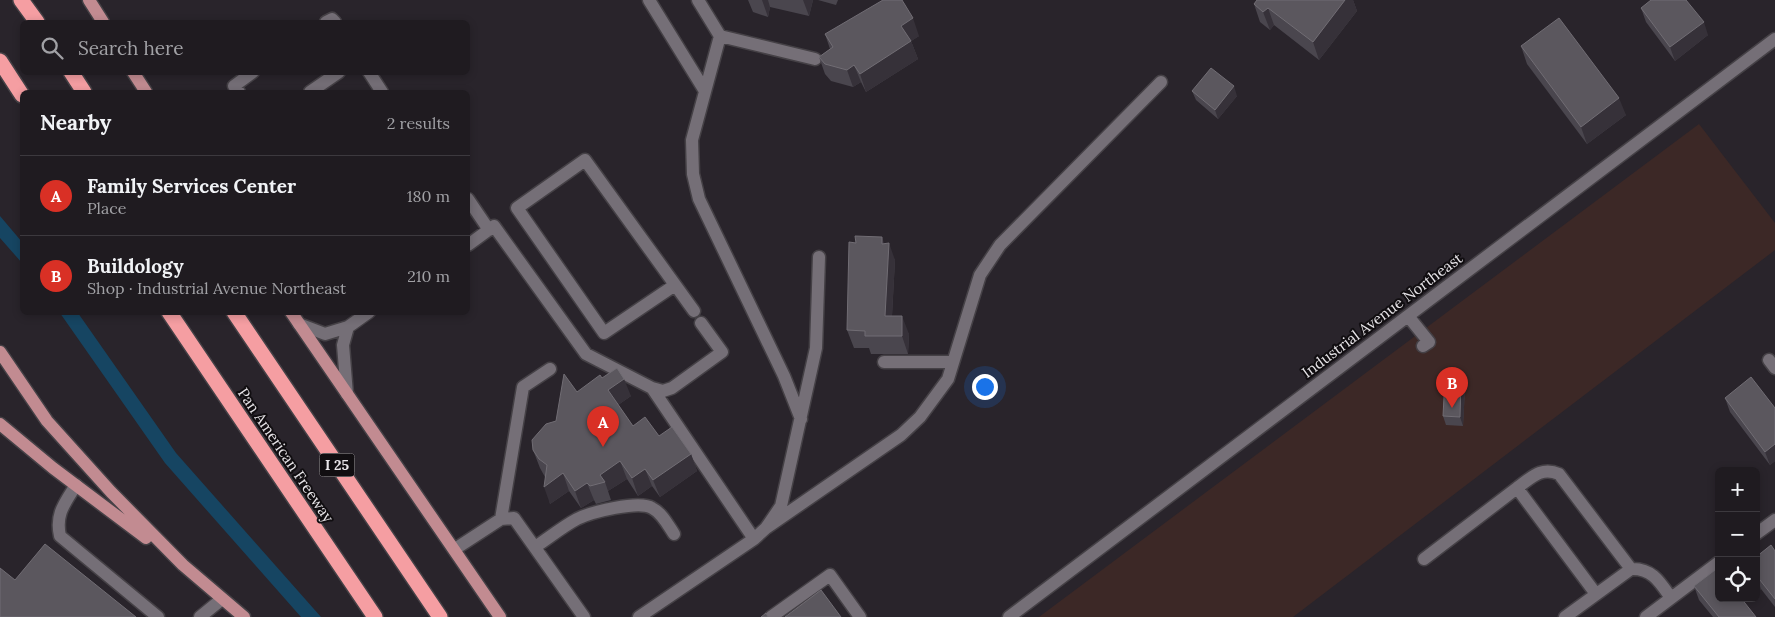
<!DOCTYPE html>
<html lang="en">
<head>
<meta charset="utf-8">
<style>
  body { margin:0; font-family:Lora,serif; background:#2c282d; color:#f1f3f6 }
  .controls { position:absolute; right:15px; bottom:15px; display:grid; overflow:hidden; border-radius:8px; box-shadow:0 2px 8px #0003 }
  .controls button { width:45px; height:45px; display:grid; place-items:center; padding:0; border:0; border-bottom:1px solid #3c393e; background:#1f1b20; color:#f1f3f6; font:25px sans-serif }
  .you { position:absolute; left:984px; top:386px; width:18px; height:18px; margin:-12px; border:4px solid #fff; border-radius:50%; background:#1a73e8; box-shadow:0 0 0 8px #1a73e833 }
  .badge { display:grid; place-items:center; width:32px; height:32px; border-radius:50%; background:#d93025; color:#fff; font-size:16px; font-weight:700 }
  .pin { position:absolute; translate:-50% -41px; filter:drop-shadow(0 1px 2px #0008) }
  .pin::after { content:''; position:absolute; top:26px; width:18px; height:15px; background:inherit; clip-path:polygon(0 0,100% 0,50% 100%) }
  .list { margin:0; padding:0; list-style:none }
  h2 { display:flex; justify-content:space-between; align-items:center; height:65px; margin:0; padding:0 20px; font-size:21px }
  h2 small { font-size:16px; font-weight:400; color:#a1a1a5 }
  .list li { display:grid; grid-template-columns:32px 1fr auto; gap:15px; align-items:center; box-sizing:border-box; height:80px; padding:0 20px; border-top:1px solid #3c393e }
  .list b { display:block; font-size:19px; white-space:nowrap }
  .list p { margin:0; font-size:16px; white-space:nowrap; color:#a1a1a5 }
  .list em { font-size:16px; font-style:normal; color:#a1a1a5 }
  .icon { flex:none; width:28px; height:28px; fill:none; stroke:currentColor; stroke-width:2; stroke-linecap:round; stroke-linejoin:round }
  .map { position:relative; flex:none; width:1775px; height:617px; overflow:hidden }
  .search { position:absolute; background:#1f1b20; box-shadow:0 2px 8px #0003; left:20px; top:20px; width:450px; height:55px; display:flex; align-items:center; gap:12px; box-sizing:border-box; padding:0 18px; border-radius:8px; color:#a1a1a5; font-size:19px }
  .panel { position:absolute; background:#1f1b20; box-shadow:0 2px 8px #0003; left:20px; top:90px; width:450px; height:225px; border-radius:8px }
  .map>svg:first-child { display:block }
  .industrial { fill:#3c2826 }
  .water { fill:#164562 }
  .lines { fill:none; stroke-linecap:round; stroke-linejoin:round }
  .minor-casing { stroke:#454146; stroke-width:15 }
  .major-casing { stroke:#454146; stroke-width:15 }
  .highway-casing { stroke:#454146; stroke-width:18 }
  .minor { stroke:#756f77; stroke-width:12 }
  .major { stroke:#c28b91; stroke-width:12 }
  .highway { stroke:#f59ea2; stroke-width:15 }
  .wall { fill:#4a464e }
  .shaded-wall { fill:#363139 }
  .building { fill:#5b575e; stroke:#716d74 }
  .labels { text-anchor:middle; dominant-baseline:central; stroke-width:4; stroke-linejoin:round; paint-order:stroke }
  .shield { fill:#110e11; stroke:#a8a4a8; stroke-width:1 }
  .shield-label { font-size:14px; font-weight:bold; fill:#e8e5e9 }
  .street-label { font-size:15px; fill:#e8e5e9; stroke:#110e11 }
</style>
</head>
<body>
<div class="map">
<svg width="1775" height="617" viewBox="0 0 1775 617">
  <rect width="100%" height="100%" fill="#29242b"/>
  <!-- industrial -->
  <path class="industrial" d="M1699,124l76,99v27l-482,367h-254z"/>
  <!-- water -->
  <path class="water" d="M0,216l22,26v21l-22,-25z
    M60,313h18l98,140 145,164h-20l-136,-154z"/>
  <g class="lines">
    <defs>
      <path id="minor" d="M649,0l56,91
        M698,0l22,36 95,23
        M326,22l6,-3 3,3
        M720,36l-28,104 1,34 6,25 85,177 17,43
        M369,72l13,20
        M239,92l-5,-6 19,-14
        M310,92l29,-20
        M468,199l21,31
        M468,245l26,-19 92,128 66,34 102,151
        M675,285l-71,48 -87,-125 68,-48 109,151
        M1408,316l21,26 -6,4
        M299,324l26,10 23,-7 21,-15
        M1769,360l6,8
        M884,362h69
        M652,388l11,3 9,-3 50,-36 -21,-29
        M347,394l-4,-49 5,-18
        M76,485c-11,18 -21,29 -16,51l98,81
        M501,519l13,-1 70,99
        M766,528l135,-93 19,-18 28,-38 32,-104 20,-30 161,-163
        M1756,534l19,-14
        M535,547c14,-9 27,-20 42,-28 14,-7 62,-19 75,-11 10,5 16,17 22,26
        M455,549l46,-30 22,-132 27,-18
        M1424,559l93,-71
        M1596,594l-79,-106c14,-10 24,-22 42,-14l72,95
        M200,617l22,-18
        M639,617l115,-78 12,-11 15,-22 35,-158 3,-91
        M771,617l59,-42 30,42
        M1009,617l766,-578
        M1565,617l66,-48c21,-1 29,13 40,29
        M1646,617l73,-55"/>
      <path id="major" d="M89,0l14,22
        M133,72l13,20
        M291,312l209,305
        M0,352l47,69 64,71 72,73 61,52
        M0,424l53,44 93,70"/>
      <path id="highway" d="M21,0l16,22
        M0,61l22,34
        M71,72l13,20
        M169,312l206,305
        M234,312l206,305"/>
    </defs>
    <!-- minor casing -->
    <use href="#minor" class="minor-casing"/>
    <!-- major casing -->
    <use href="#major" class="major-casing"/>
    <!-- highway casing -->
    <use href="#highway" class="highway-casing"/>
    <!-- minor -->
    <use href="#minor" class="minor"/>
    <!-- major -->
    <use href="#major" class="major"/>
    <!-- highway -->
    <use href="#highway" class="highway"/>
  </g>
  <!-- wall -->
  <path class="wall" d="M748,0h65l-4,16 -39,-9 -2,10 -15,-5z
    M818,0h20l-2,5z
    M1257,0h96l4,11 -38,49 -45,-35 -4,5 -10,-8 -6,-18z
    M1641,8l67,27 -33,26 -29,-39z
    M825,34l94,2 -8,5 7,18 -52,33 -5,-10 -8,5 -22,-6 -6,-7 -6,-17 11,-8z
    M1521,46l105,69 -39,29 -60,-80z
    M1192,91l45,5 -19,23 -22,-19z
    M884,243l11,17 -3,56 17,18 -1,20h-37l-2,-6h-15l-7,-18z
    M602,378l29,18 -13,9 15,21 26,10 32,18 6,17 -37,26 -8,-11 -14,10 -11,-17 -19,12 3,9 -15,4 -2,-4 -13,8 -12,-17 -19,13 -5,-27 -5,-9 -7,-18 23,-29 21,-29z
    M1461,378l4,10 -2,38 -17,-1 -3,-9z
    M1725,398l50,10v53l-5,4 -40,-53z
    M1775,551v56l-14,-18 -5,3v-35z
    M1694,586l50,16 12,15h-43l-14,-17z"/>
  <!-- shaded-wall -->
  <path class="shaded-wall" d="M762,0h6l2,7 -2,10z
    M803,0h10l-4,16z
    M1345,0h8l4,11 -38,49 -6,-18z
    M1268,8l6,17 -4,5 -7,-18z
    M913,18l6,18 -12,8 -6,-18z
    M1704,22l4,13 -33,26 -5,-14z
    M911,41l7,18 -52,33 -6,-18z
    M854,65l7,17 -8,5 -6,-17z
    M1234,86l3,10 -19,23 -3,-9z
    M1619,98l7,17 -39,29 -6,-17z
    M882,237l6,17 1,-11 6,17 -4,73 -6,-17 -3,-72z
    M902,316l7,18 -1,20 -6,-18z
    M1461,378l4,10 -2,38 -3,-9z
    M624,379l7,17 -16,11 -7,-17z
    M1775,444v17l-5,4 -5,-13z
    M691,454l6,17 -37,26 -7,-17z
    M620,461l7,18 -19,12 -3,-9 -5,-7z
    M645,469l7,17 -14,10 -6,-18z
    M563,473l6,18 -19,13 -6,-17z
    M587,483l7,17 -13,8 -6,-17z
    M1756,575l5,14 -5,3z
    M1738,598h11l-9,7z"/>
  <!-- building -->
  <path class="building" d="M883,0h19l11,18 -12,8 10,15 -51,33 -6,-9 -7,5 -22,-6 -6,-7 14,-10 -8,-13z
    M1257,0h88l-32,42 -45,-34 -5,4 -9,-8z
    M1651,0h35l18,22 -34,25 -29,-39z
    M1559,18l60,80 -38,29 -60,-81z
    M1211,68l23,18 -19,24 -23,-19z
    M855,236l27,1v7l7,-1 -4,73h17v20h-37v-5l-18,-1 2,-88 7,1z
    M617,368l7,11 -16,11 25,36 12,-9 14,19 13,-9 19,27 -38,26 -8,-11 -13,9 -12,-17 -20,14 5,7 -15,4 -3,-3 -12,8 -12,-18 -19,14 3,-22 -8,-6 -6,-9 -1,-10 14,-16 10,-3 8,-47 13,18 23,-17 2,3z
    M1751,377l24,31v36l-10,8 -40,-54z
    M1445,378h16l-1,39 -17,-1z
    M45,544l91,73h-136v-49l15,12z
    M1771,545l4,6v48l-19,-24v-18z
    M1719,567v31h22l15,19h-37l-25,-31z
    M821,590l20,27h-56z
    M766,613l2,4h-7z"/>
  <g class="labels">
    <!-- shield labels -->
    <rect class="shield" x="319.5" y="453.5" width="35" height="23" rx="4"/>
    <g class="shield-label">
      <text x="337" y="465">I 25</text>
    </g>
    <!-- street labels -->
    <g class="street-label">
      <text transform="translate(1382 315) rotate(-37)">Industrial Avenue Northeast</text>
      <text transform="translate(286 455) rotate(56)">Pan American Freeway</text>
    </g>
  </g>
</svg>
<div class="controls">
<button>+</button>
<button>−</button>
<button><svg class="icon" aria-label="locate" viewBox="0 0 24 24"><circle cx="12" cy="12" r="6"/><path d="M12 2v4M12 18v4M2 12h4M18 12h4"/></svg></button>
</div>
<div class="you"></div>
<div class="pin badge" style="left:603px;top:447px">A</div>
<div class="pin badge" style="left:1452px;top:408px">B</div>
<div class="search"><svg class="icon" aria-label="search" viewBox="0 0 24 24"><circle cx="10" cy="10" r="6"/><path d="M15 15l6 6"/></svg>Search here</div>
<section class="panel">
<h2>Nearby<small>2 results</small></h2>
<ul class="list">
<li><span class="badge">A</span><div><b>Family Services Center</b><p>Place</p></div><em>180 m</em></li>
<li><span class="badge">B</span><div><b>Buildology</b><p>Shop · Industrial Avenue Northeast</p></div><em>210 m</em></li>
</ul>
</section>
</div>
</body>
</html>
